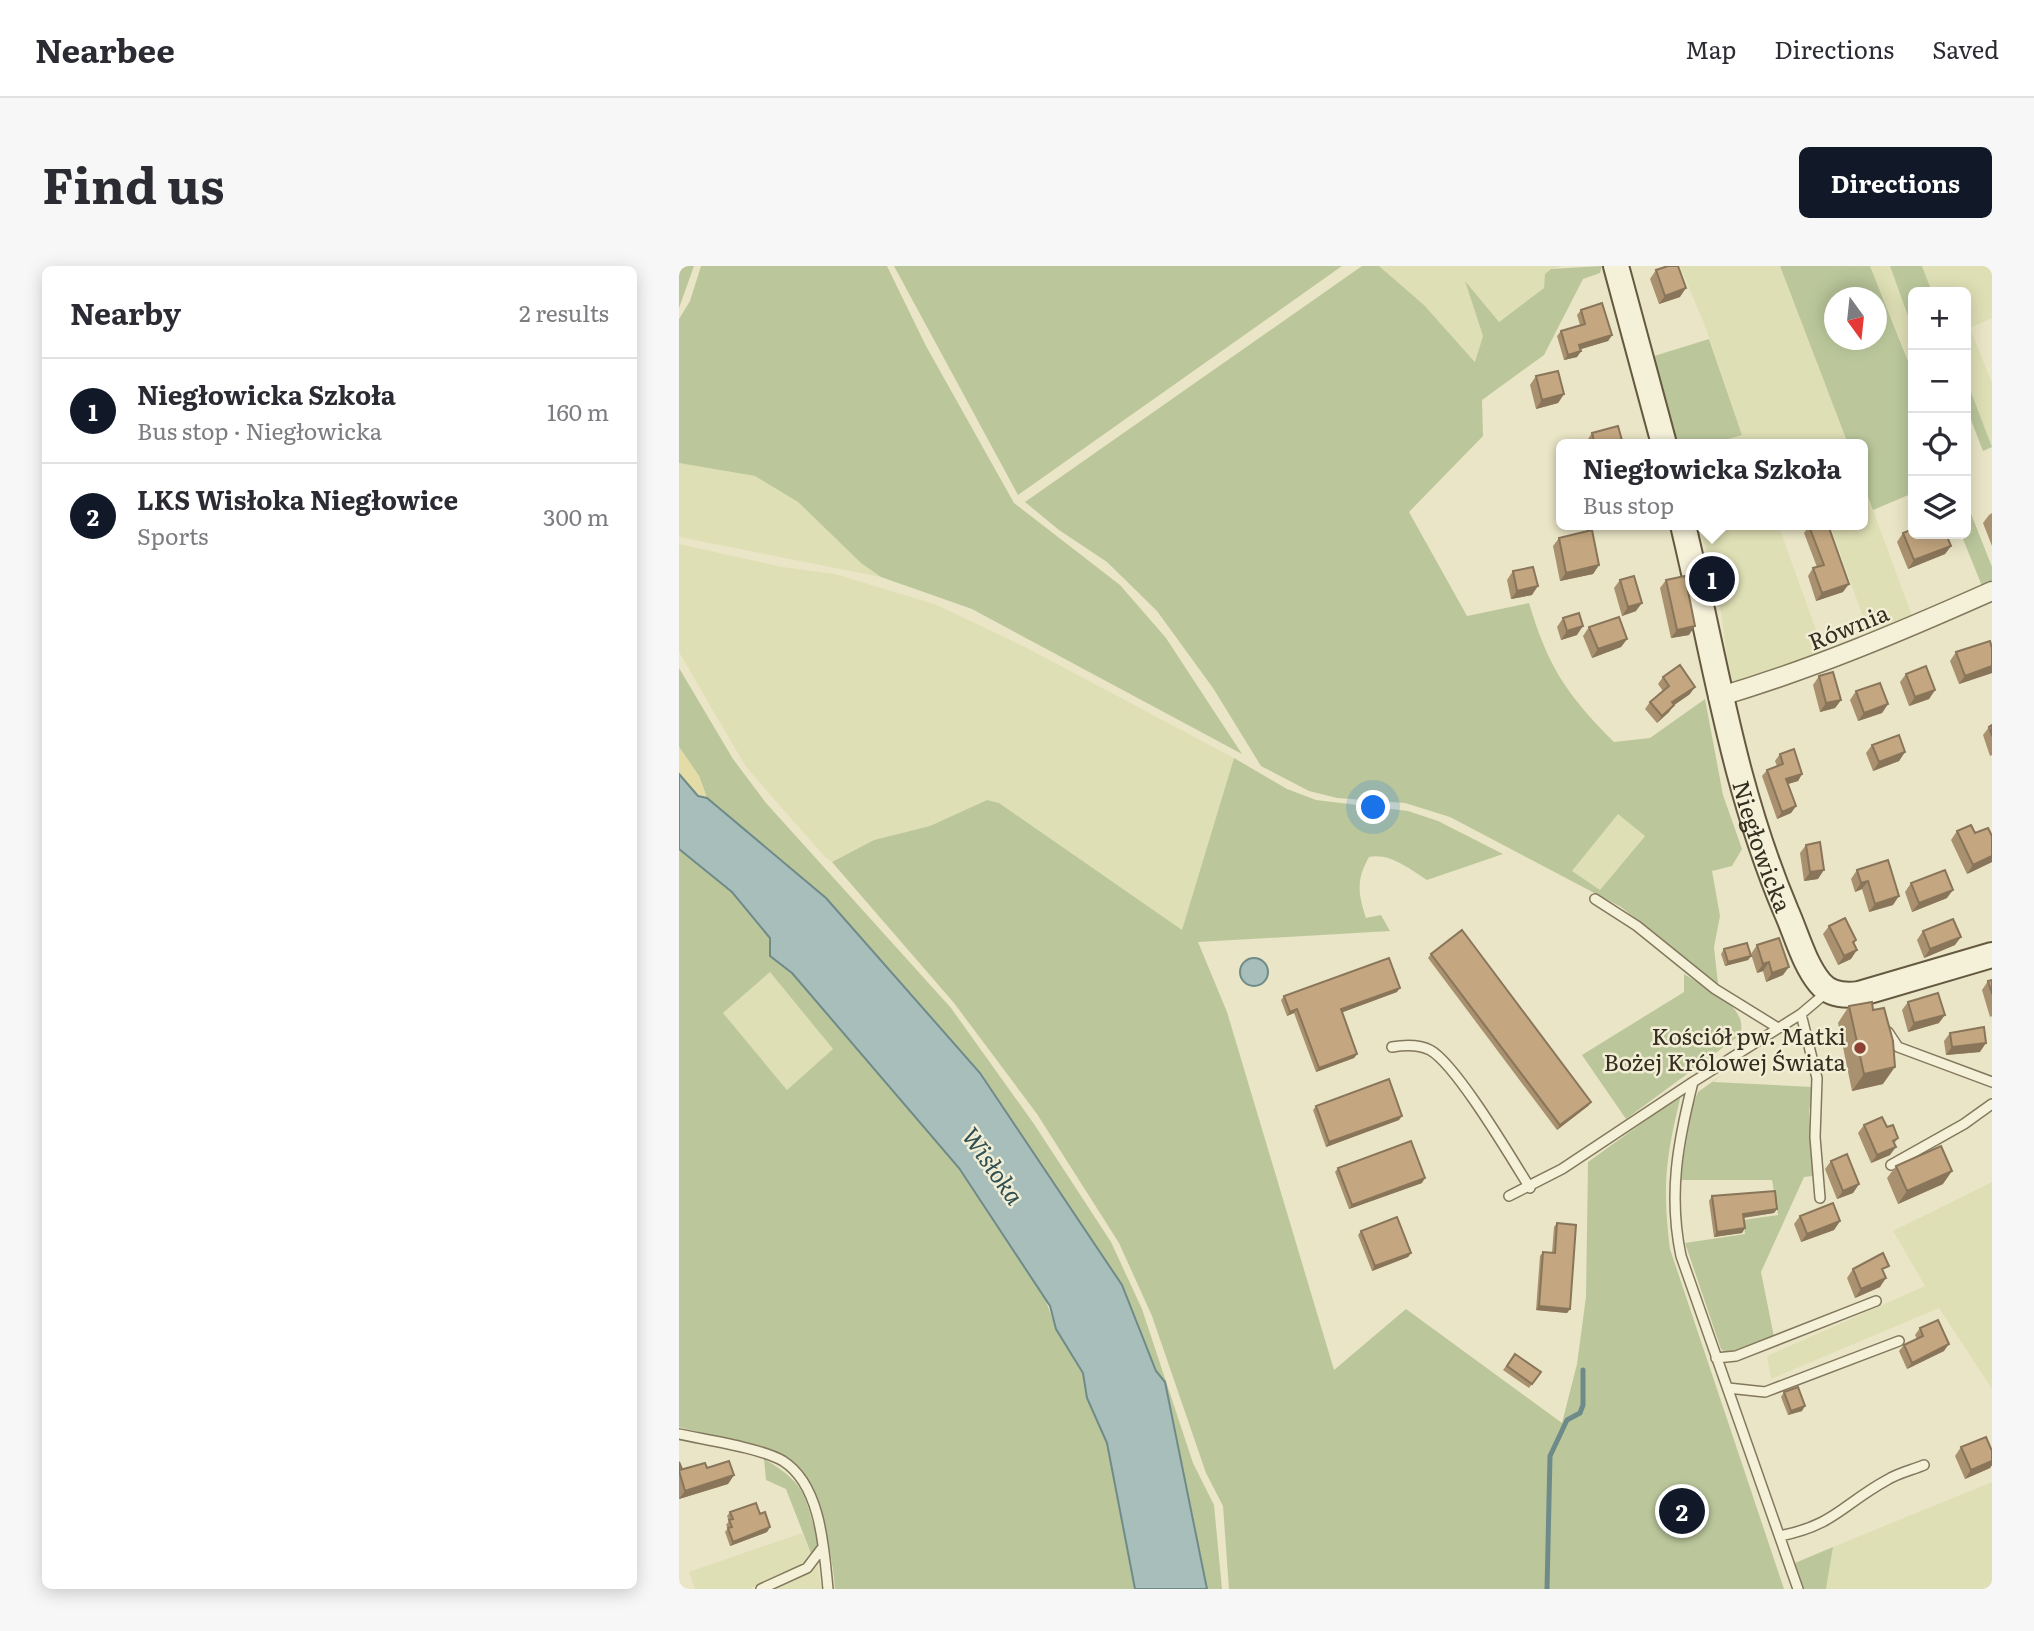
<!DOCTYPE html>
<html lang="en">
<head>
<meta charset="utf-8">
<style>
  body { margin:0; font-family:Literata,serif; background:#f7f7f7; color:#2b2b33 }
  .controls { position:absolute; right:21px; top:21px; display:grid; overflow:hidden; border-radius:10px; box-shadow:0 4px 18px #0003 }
  .controls button { width:63px; height:63px; display:grid; place-items:center; padding:0; border:0; border-bottom:2px solid #e1e1e2; background:#fff; color:#2b2b33; font:35px sans-serif }
  .compass { position:absolute; left:1145px; top:21px; width:63px; height:63px; border-radius:50%; background:#fff; box-shadow:0 4px 18px #0003; rotate:165deg }
  .you { position:absolute; left:695px; top:542px; width:24px; height:24px; margin:-18px; border:5px solid #fff; border-radius:50%; background:#1a73e8; box-shadow:0 0 0 10px #1a73e833 }
  .badge { display:grid; place-items:center; width:46px; height:46px; border-radius:50%; background:#111827; color:#fff; font-size:23px; font-weight:700 }
  .pin { position:absolute; translate:-50% -50%; border:4px solid #fff; box-shadow:0 2px 7px #0006 }
  .popup { position:absolute; left:877px; top:173px; width:312px; height:91px; box-sizing:border-box; display:grid; place-content:center; border-radius:10px; background:#fff; filter:drop-shadow(0 2px 5px #0005); font-size:23px; white-space:nowrap; color:#7c7c81 }
  .popup b { font-size:26px; color:#2b2b33 }
  .popup::after { content:''; position:absolute; left:50%; top:100%; margin-left:-14px; border:14px solid transparent; border-top-color:#fff }
  .list { margin:0; padding:0; list-style:none }
  h2 { display:flex; justify-content:space-between; align-items:center; height:91px; margin:0; padding:0 28px; font-size:30px }
  h2 small { font-size:23px; font-weight:400; color:#7c7c81 }
  .list li { display:grid; grid-template-columns:46px 1fr auto; gap:21px; align-items:center; box-sizing:border-box; height:105px; padding:0 28px; border-top:2px solid #e1e1e2 }
  .list b { display:block; font-size:26px; white-space:nowrap }
  .list p { margin:0; font-size:23px; white-space:nowrap; color:#7c7c81 }
  .list em { font-size:23px; font-style:normal; color:#7c7c81 }
  .icon { flex:none; width:38px; height:38px; fill:none; stroke:currentColor; stroke-width:2; stroke-linecap:round; stroke-linejoin:round }
  .map { position:relative; flex:none; width:1313px; height:1323px; overflow:hidden; border-radius:10px }
  header { display:flex; align-items:center; gap:42px; box-sizing:border-box; height:98px; padding:0 35px; background:#fff; border-bottom:2px solid #e1e1e2 }
  header strong { font-size:33px }
  nav { display:flex; gap:38px; margin-inline-start:auto; font-size:24px }
  .intro { display:flex; align-items:center; justify-content:space-between; box-sizing:border-box; height:168px; padding:0 42px }
  h1 { margin:0; font-size:49px }
  .button { padding:18px 32px; border-radius:10px; background:#111827; color:#fff; font-size:24px; font-weight:700 }
  main { display:flex; gap:42px; padding:0 42px }
  aside { flex:1; background:#fff; border-radius:10px; box-shadow:0 4px 18px #0003 }
  .map>svg:first-child { display:block }
  .farmland { fill:#dfdfb5 }
  .green { fill:#bbc79b; fill-rule:evenodd }
  .sand { fill:#e3dca6 }
  .water { fill:#a7bebb; stroke:#6f8b89; stroke-width:2 }
  .lines { fill:none; stroke-linecap:round; stroke-linejoin:round }
  .stream { stroke:#6f8b89; stroke-width:5 }
  .lane-casing { stroke:#83785e; stroke-width:12 }
  .street-casing { stroke:#83785e; stroke-width:21 }
  .secondary-casing { stroke:#655941; stroke-width:28 }
  .lane { stroke:#f5f1d9; stroke-width:9 }
  .street { stroke:#f5f1d9; stroke-width:18 }
  .secondary { stroke:#f5f1d9; stroke-width:24 }
  .wall { fill:#a9906e }
  .shaded-wall { fill:#89755a }
  .building { fill:#c4a780; stroke:#89755a; stroke-width:2 }
  .poi-dot { fill:#8c4134; stroke:#f2eed5; stroke-width:2.5 }
  .labels { text-anchor:middle; dominant-baseline:central; stroke-width:5; stroke-linejoin:round; paint-order:stroke }
  .street-label { font-size:23px; fill:#352e20; stroke:#f2eed5 }
  .poi-label { font-size:23px; fill:#352e20; stroke:#f2eed5; text-anchor:end }
  .water-label { font-size:24px; font-style:italic; fill:#315053; stroke:#f2eed5 }
</style>
</head>
<body>
<header>
<strong>Nearbee</strong>
<nav><a>Map</a><a>Directions</a><a>Saved</a></nav>
</header>
<div class="intro"><h1>Find us</h1><a class="button">Directions</a></div>
<main>
<aside>
<h2>Nearby<small>2 results</small></h2>
<ul class="list">
<li><span class="badge">1</span><div><b>Niegłowicka Szkoła</b><p>Bus stop · Niegłowicka</p></div><em>160 m</em></li>
<li><span class="badge">2</span><div><b>LKS Wisłoka Niegłowice</b><p>Sports</p></div><em>300 m</em></li>
</ul>
</aside>
<div class="map">
<svg width="1313" height="1323" viewBox="0 0 1313 1323">
  <rect width="100%" height="100%" fill="#eae5c6"/>
  <!-- farmland -->
  <path class="farmland" d="M700,0h183l-11,3 -7,14v5l-46,34 -32,-39 17,53 -7,26 -52,-57z
    M1001,0h100l68,178h-137l31,-9 -35,-104z
    M1191,0h20l23,64v35l-2,1z
    M1243,0h70v52l-22,10 22,55v65l-26,-69v-87h-34z
    M0,197l76,13 43,26 63,61 20,14 -202,-40z
    M1184,217l51,138 -43,18 -41,-114h33z
    M1019,259h86l-5,2 46,128 -95,28 -12,-96z
    M0,278l103,23 53,7 102,31 88,42 209,111 -52,173 -183,-128 -12,-3 -57,26 -56,14 -42,22 -7,-5 -79,-90 -67,-115z
    M939,547l27,22 -45,55 -29,-18z
    M91,706l63,77 -46,41 -64,-77z
    M1313,916v207l-53,-81 -168,71 -4,-23 158,-70 -32,-55z
    M1313,1216v107h-166l7,-42z
    M123,1267l10,23 -13,12 -49,21h-55l-6,-17z
    M139,1300l3,23h-47l26,-12z"/>
  <!-- green -->
  <path class="green" d="M0,0h15l-15,42z
    M22,0h186l39,80 88,157 106,82 46,53 76,116 -270,-145 -91,-32 -20,-14 -63,-61 -43,-26 -76,-13v-144l11,-18z
    M215,0h448l-324,229z
    M683,0h17l45,39 51,57 8,-26 -18,-55 34,41 45,-34 1,-14 6,-5 51,-3 -2,7 -17,6 -39,76 -62,45 1,36 -74,76 58,104 62,-13c19,64 38,92 85,139l36,-4 55,-39 18,96 19,54 -10,17 -20,5 8,45 -6,31 4,37 -97,-77 -171,-90 -45,-14 -68,-5 -28,-7 -48,-25 -48,-78 -56,-77 -50,-49 -48,-32 -34,-28zM939,548l27,22 -45,54 -28,-19z
    M1101,0h90l40,100 3,-1v128l-40,17 -10,-27v-39h-15zM1156,32h42v42h-42z
    M1211,0h32l10,26h-19v38z
    M1030,73l33,96 -31,9h-35l-25,-87z
    M1287,113l26,68 -9,4 -17,-44z
    M1287,235l26,66v13l-10,6 -21,-52h5z
    M0,402l54,91 33,44 185,205 83,116 77,118 31,67 51,154 21,42 8,84h-15l-42,-207 -9,-11 -34,-86 -142,-212 -154,-175 -119,-100 -8,-22 -20,-29z
    M555,492l53,31 29,11 92,11 30,10 65,33 -76,26c-18,-11 -36,-27 -58,-23 -13,23 -11,36 -3,61l15,-3 9,16 -192,11 29,70 107,358 72,-61 156,114 15,-59 9,-67 2,-135 93,-67c-15,62 -19,90 -11,154l114,340h-555l-6,-83 -17,-33 -54,-157 -33,-73 -82,-129 -83,-111 -122,-141 42,-22 56,-14 57,-26 12,3 183,127z
    M0,583l53,43 38,46v18l22,17 167,195 87,133 10,28 27,45 4,24 20,45 28,146h-300c-3,-38 -17,-119 -56,-136 -32,-14 -67,-16 -100,-26zM91,706l63,77 -46,41 -64,-77z
    M1005,708c20,13 66,32 56,61l-114,84 -44,-64 102,-63z
    M1043,809l-9,7 100,5 -4,25 4,64 -9,1 -43,95 13,65 -47,16 -6,-4 -36,-106 60,-9 -2,-14 35,-5 -6,-35h-92l12,-73 6,-15z
    M85,1193c45,26 40,38 55,84l-7,13 -26,-67 -20,-9z
    M1154,1281l-7,42h-22l-9,-26z"/>
  <!-- sand -->
  <path class="sand" d="M0,481l20,29 8,22 -9,-2 -19,-22z"/>
  <!-- water -->
  <path class="water" d="M0,508l19,22 9,2 119,100 154,175 142,212 34,86 9,11 42,207h-72l-28,-146 -20,-45 -4,-25 -27,-44 -6,-23 -91,-138 -167,-195 -22,-17v-18l-38,-46 -53,-43z
    M561 706a14 14 0 1 1 28 0a14 14 0 1 1-28 0Z"/>
  <g class="lines">
    <!-- stream -->
    <path class="stream" d="M868,1323l3,-133 17,-36 13,-7 3,-8v-35"/>
    <defs>
      <path id="lane" d="M916,633l42,27 78,63 63,39
        M1122,748l16,64 -2,59 5,61
        M1209,766l10,15 94,35
        M713,781c12,-2 26,-3 38,3 26,14 82,109 100,138
        M1212,899l73,-41 28,-20
        M830,930l53,-27 131,-87
        M1037,1092l20,-2 140,-55
        M1049,1122l37,4 134,-51
        M0,1168c27,6 82,14 104,27 38,24 41,88 45,128
        M1101,1270c55,-11 63,-32 107,-56 11,-7 25,-10 37,-15
        M82,1323l46,-21 16,-21
        M1119,1323l-117,-333c-13,-62 -3,-114 12,-174l108,-68 26,-22"/>
      <path id="street" d="M1039,431c95,-28 184,-66 274,-106"/>
      <g id="secondary">
        <path d="M937,0l48,178"/>
        <path id="s1" d="M1004,259c32,133 49,258 103,386 10,22 18,53 34,72 10,12 25,13 39,11l133,-39"/>
      </g>
    </defs>
    <!-- lane casing -->
    <use href="#lane" class="lane-casing"/>
    <!-- street casing -->
    <use href="#street" class="street-casing"/>
    <!-- secondary casing -->
    <use href="#secondary" class="secondary-casing"/>
    <!-- lane -->
    <use href="#lane" class="lane"/>
    <!-- street -->
    <use href="#street" class="street"/>
    <!-- secondary -->
    <use href="#secondary" class="secondary"/>
  </g>
  <!-- wall -->
  <path class="wall" d="M977,4l24,27 -21,7 -9,-25z
    M902,44l31,25 -4,6 -28,8 1,2 -4,6 -13,3 -7,-24 4,-5 19,-6 -3,-10z
    M857,110l28,18 -6,9 -22,6 -6,-24z
    M913,167l31,11h-36l-1,-2z
    M1313,247v33l-9,-23 6,-8z
    M1130,260l34,66 -27,9 -8,-25 5,-8 4,-1 -13,-34z
    M1224,267l48,13 -6,8 -37,15 -11,-27z
    M880,272l40,27 -6,9 -33,7 -7,-35z
    M834,305l19,24 -21,4 -4,-19z
    M941,314l16,31 -14,5 -8,-28z
    M987,314l23,55 -18,3 -11,-50z
    M884,352l14,17 -16,5 -4,-13z
    M910,361l38,12 -6,8 -29,11 -9,-22z
    M1313,382v25l-33,11 -9,-23 6,-9z
    M1227,408l29,16 -6,9 -20,7 -9,-24z
    M1140,410l22,24 -6,8 -15,4 -7,-27z
    M984,411l27,17 -16,11 -5,7 -12,11 -12,-14 5,-7 13,-11 -5,-7z
    M1177,425l32,13 -6,9 -24,8 -8,-21z
    M1313,459v30l-2,1 -7,-21 6,-8z
    M1193,479l33,7 -6,9 -26,10 -7,-18z
    M1101,488l22,20 -4,7 -10,3 8,22 -5,7 -14,6 -15,-43 5,-6 10,-4 -2,-5z
    M1278,565l18,2 17,29 -25,12 -16,-34z
    M1127,579l12,34 -14,2 -4,-28z
    M1178,604l36,35 -24,7 -7,-23 -7,3 -4,-13z
    M1232,617l36,15 -35,14 -7,-20z
    M1150,660l27,14 -2,4 -3,15 -13,6 -15,-31z
    M1244,665l32,14 -31,13 -7,-18z
    M1078,679l26,30 -17,7 -3,-11 -6,2 -6,-19z
    M1045,683l27,7 -3,4 -23,6 -4,-12z
    M752,688l160,148 -3,4 -31,24 -129,-172z
    M1313,714v36l-2,1 -8,-27 6,-9z
    M718,726l-55,20 15,42 -3,4 -38,14 -22,-59 -7,3 -6,-16 3,-4z
    M1229,736l31,21 -31,9 -6,-22z
    M1170,740l24,4 10,74 -31,7 -14,-68z
    M1271,767l30,19 -34,3 -2,-14z
    M637,840l83,14 -73,27 -13,-37z
    M1185,859l23,2 11,11 -4,6 -4,11 -19,8 -13,-30z
    M1152,895l28,23 -6,9 -16,6 -12,-30z
    M1217,900l47,18 -45,20 -11,-26z
    M659,902l84,15 -73,26 -14,-37z
    M1033,930l65,13 -3,4 -30,5 1,10 -3,5 -28,4 -5,-36z
    M1121,950l40,5 -6,9 -33,12 -7,-18z
    M878,957l13,86 -3,4 -31,-3 4,-54 3,-4 9,1 2,-26z
    M682,965l50,22 -3,4 -36,14 -14,-36z
    M1174,1003l31,5 -4,13 -25,11 -8,-20z
    M1241,1062l24,23 -37,18 -8,-18 5,-6 13,-6 -2,-4z
    M836,1088l26,18 -12,16 -26,-18z
    M1105,1126l18,19 -14,4 -7,-18z
    M1282,1181l31,4v14l-2,3 -25,11 -10,-23z
    M0,1196l3,8 25,-2 27,7 -6,9 -49,15z
    M51,1246l30,2 10,13 -3,5 -37,14 -5,-14 3,-4 -2,-3 3,-4 -2,-5z"/>
  <!-- shaded-wall -->
  <path class="shaded-wall" d="M1007,22l-6,9 -21,7 6,-8z
    M933,69l-4,6 -33,10 4,-6z
    M902,85l-4,6 -13,3 4,-5z
    M885,128l-6,9 -22,6 6,-9z
    M1272,280l-6,8 -37,15 6,-9z
    M920,299l-6,9 -33,7 6,-8z
    M1170,318l-6,8 -27,9 6,-8z
    M859,320l-6,9 -21,4 6,-8z
    M963,337l-6,8 -14,5 6,-9z
    M904,360l-6,9 -16,5 6,-9z
    M1016,360l-6,9 -18,3 6,-8z
    M948,373l-6,8 -29,11 6,-9z
    M1313,400v7l-33,11 6,-8z
    M1016,421l-5,7 -23,16 5,-8z
    M1256,424l-6,9 -20,7 6,-9z
    M1162,434l-6,8 -15,4 6,-9z
    M1209,438l-6,9 -24,8 6,-8z
    M995,439l-5,7 -12,11 5,-7z
    M1226,486l-6,9 -26,10 6,-9z
    M1123,508l-4,7 -17,5 5,-7z
    M1117,540l-5,7 -14,6 5,-7z
    M1313,590v6l-25,12 6,-9z
    M1145,604l-6,9 -14,2 6,-9z
    M1189,615l-6,8 -7,3 6,-9z
    M1274,624l-6,8 -35,14 7,-9z
    M1220,630l-6,9 -24,7 6,-8z
    M1282,671l-6,8 -31,13 6,-9z
    M1178,684l-6,9 -13,6 6,-9z
    M1072,690l-3,4 -23,6 3,-4z
    M1090,696l-6,9 -6,2 6,-9z
    M1110,701l-6,8 -17,7 6,-9z
    M721,722l-3,4 -59,22 3,-5z
    M618,743l-3,4 -7,3 3,-4z
    M1266,749l-6,8 -31,9 6,-9z
    M1307,777l-6,9 -34,3 6,-8z
    M678,788l-3,4 -38,14 3,-4z
    M1216,801l-12,17 -31,7 12,-17z
    M912,836l-3,4 -31,24 3,-5z
    M723,850l-3,4 -73,27 3,-5z
    M1217,881l-6,8 -19,8 6,-8z
    M1273,905l-9,13 -45,20 9,-13z
    M746,912l-3,5 -73,26 3,-4z
    M1180,918l-6,9 -16,6 6,-8z
    M1098,943l-3,4 -34,5 3,-4z
    M1161,955l-6,9 -33,12 6,-8z
    M1066,962l-3,5 -28,4 3,-5z
    M732,987l-3,4 -36,14 3,-5z
    M1207,1012l-6,9 -25,11 6,-9z
    M860,1040l31,3 -3,4 -31,-3z
    M1270,1078l-5,7 -37,18 5,-6z
    M1126,1140l-3,5 -14,4 3,-4z
    M1313,1195v4l-2,3 -25,11 6,-9z
    M55,1209l-6,9 -49,15 6,-8z
    M91,1261l-3,5 -37,14 3,-4z"/>
  <!-- building -->
  <path class="building" d="M989,0h10l8,22 -21,8 -9,-26z
    M923,37l10,32 -33,10 2,6 -13,4 -7,-24 24,-7 -4,-14z
    M879,105l6,23 -22,6 -6,-24z
    M939,160l5,18h-28l-3,-11z
    M1133,259h16l21,59 -27,9 -9,-25 11,-3 -15,-39z
    M1234,263v5h33l5,12 -37,14 -11,-27z
    M913,264l7,35 -33,8 -7,-35z
    M854,301l5,19 -21,5 -4,-20z
    M955,310l8,27 -14,4 -8,-27z
    M1006,310l10,50 -18,4 -11,-50z
    M900,347l4,13 -16,5 -4,-13z
    M940,351l8,22 -29,10 -9,-22z
    M1311,375l2,7v18l-27,10 -9,-24z
    M1001,399l15,22 -23,15 2,3 -12,11 -12,-14 19,-16 -6,-9z
    M1247,400l9,24 -20,7 -9,-23z
    M1154,406l8,28 -15,3 -7,-27z
    M1201,417l8,21 -24,9 -8,-22z
    M1313,459v11l-3,-9z
    M1220,469l6,17 -26,10 -7,-17z
    M1115,483l8,25 -16,5 10,27 -14,6 -15,-42 16,-6 -3,-10z
    M1292,559l4,8 13,-5 4,8v20l-19,9 -16,-34z
    M1141,576l4,28 -14,2 -4,-27z
    M1209,594l11,36 -24,8 -7,-23 -7,2 -4,-13z
    M1266,604l8,20 -34,13 -8,-20z
    M1166,652l11,22 -3,2 4,8 -13,6 -15,-30z
    M1274,653l8,18 -31,12 -7,-18z
    M783,664l129,172 -31,23 -129,-171z
    M1100,672l10,29 -17,6 -3,-11 -6,2 -6,-19z
    M1068,677l4,13 -23,6 -4,-13z
    M710,692l11,30 -59,21 16,45 -38,14 -22,-59 -7,3 -6,-16z
    M1313,714v14l-4,-13z
    M1259,727l7,22 -31,8 -6,-21z
    M1193,736l1,8 11,-2 9,33 2,26 -31,7 -15,-68z
    M1305,761l2,16 -34,4 -2,-14z
    M710,813l13,37 -73,26 -13,-36z
    M1203,851l5,10 6,-2 5,13 -5,3 3,6 -19,8 -13,-30z
    M732,875l14,37 -73,27 -14,-37z
    M1262,880l11,25 -45,20 -11,-25z
    M1168,888l12,30 -16,7 -12,-30z
    M1096,925l2,18 -34,5 2,14 -28,4 -5,-36z
    M1154,937l7,18 -33,13 -7,-18z
    M718,951l14,36 -36,13 -14,-35z
    M878,957l19,2 -6,84 -31,-3 4,-54 12,1z
    M1204,987l6,13 -7,3 4,9 -25,11 -8,-20z
    M1259,1054l11,24 -37,19 -8,-18 19,-9 -3,-8z
    M836,1088l26,18 -9,12 -25,-18z
    M1119,1121l7,19 -14,5 -7,-19z
    M1307,1171l6,14v10l-21,9 -10,-23z
    M50,1195l5,14 -49,16 -6,-20v-9l3,7 -2,1 25,-7 2,5z
    M77,1237l4,11 5,-2 5,15 -37,15 -5,-14 4,-1 -3,-7 4,-1 -3,-7z"/>
  <!-- markers -->
  <circle class="poi-dot" cx="1181" cy="782" r="7"/>
  <g class="labels">
    <!-- street labels -->
    <g class="street-label">
      <text transform="translate(1169 360) rotate(-22)">Równia</text>
      <text stroke="none"><textPath href="#s1" startOffset="331">Niegłowicka</textPath></text>
    </g>
    <!-- poi labels -->
    <g class="poi-label">
      <text x="1167" y="769">Kościół pw. Matki<tspan x="1167" dy="26">Bożej Królowej Świata</tspan></text>
    </g>
    <!-- water labels -->
    <g class="water-label">
      <text transform="translate(315 899) rotate(55)">Wisłoka</text>
    </g>
  </g>
</svg>
<div class="controls">
<button>+</button>
<button>−</button>
<button><svg class="icon" aria-label="locate" viewBox="0 0 24 24"><circle cx="12" cy="12" r="6"/><path d="M12 2v4M12 18v4M2 12h4M18 12h4"/></svg></button>
<button><svg class="icon" aria-label="layers" viewBox="0 0 24 24"><path d="M12 4l9 5-9 5-9-5zM3 14l9 5 9-5"/></svg></button>
</div>
<svg class="compass" viewBox="-18 -18 36 36"><path d="M0-13l5 13h-10z" fill="#e53935"/><path d="M0 13l5-13h-10z" fill="#7c7c81"/></svg>
<div class="you"></div>
<div class="pin badge" style="left:1033px;top:313px">1</div>
<div class="popup"><b>Niegłowicka Szkoła</b>Bus stop</div>
<div class="pin badge" style="left:1003px;top:1245px">2</div>
</div>
</main>
</body>
</html>
